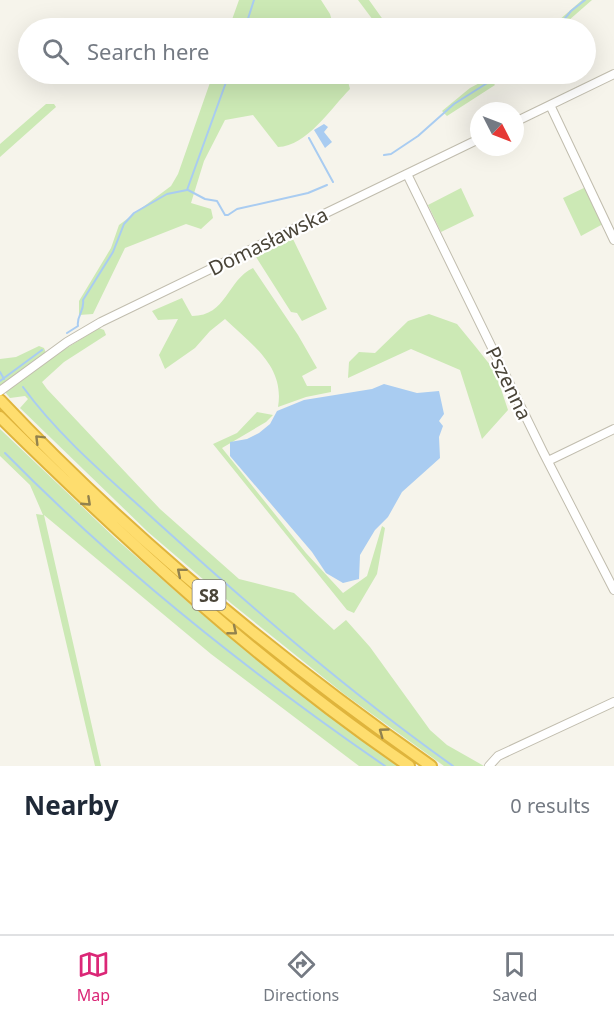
<!DOCTYPE html>
<html lang="en">
<head>
<meta charset="utf-8">
<style>
  body { margin:0; font-family:"Noto Sans",sans-serif; background:#f6f6f7; color:#1f2937 }
  .compass { position:absolute; left:470px; top:102px; width:54px; height:54px; border-radius:50%; background:#fff; box-shadow:0 6px 24px #0002; rotate:132deg }
  .list { margin:0; padding:0; list-style:none }
  h2 { display:flex; justify-content:space-between; align-items:center; height:78px; margin:0; padding:0 24px; font-size:26px }
  h2 small { font-size:20px; font-weight:400; color:#747a83 }
  .icon { flex:none; width:33px; height:33px; fill:none; stroke:currentColor; stroke-width:2; stroke-linecap:round; stroke-linejoin:round }
  .map { position:relative; flex:none; width:614px; height:766px; overflow:hidden }
  .search { position:absolute; background:#fff; box-shadow:0 6px 24px #0002; left:18px; right:18px; top:18px; height:66px; display:flex; align-items:center; gap:15px; box-sizing:border-box; padding:0 21px; border-radius:33px; color:#747a83; font-size:22px }
  .sheet { height:168px; background:#fff }
  nav { display:flex; justify-content:space-around; align-items:center; box-sizing:border-box; height:84px; border-top:2px solid #e0e1e3; background:#fff; font-size:16px; color:#747a83 }
  nav a { display:grid; justify-items:center; gap:3px }
  nav .on { color:#db2777 }
  .map>svg:first-child { display:block }
  .green { fill:#cce9b5 }
  .water { fill:#a9ccf1 }
  .lines { fill:none; stroke-linecap:round; stroke-linejoin:round }
  .stream { stroke:#a9ccf1; stroke-width:2 }
  .minor-casing { stroke:#c1bdae; stroke-width:10 }
  .highway-casing { stroke:#dfb43c; stroke-width:14 }
  .minor { stroke:#fff; stroke-width:8 }
  .highway { stroke:#fedd6e; stroke-width:10 }
  .oneway { stroke:#92824e }
  .labels { text-anchor:middle; dominant-baseline:central; stroke-width:4.5; stroke-linejoin:round; paint-order:stroke }
  .shield { fill:#fff; stroke:#807d74; stroke-width:1.5 }
  .shield-label { font-size:18px; font-weight:bold; fill:#4a4539 }
  .street-label { font-size:20px; fill:#4a4539; stroke:#fff }
</style>
</head>
<body>
<div class="map">
<svg width="614" height="766" viewBox="0 0 614 766">
  <rect width="100%" height="100%" fill="#f6f4eb"/>
  <!-- green -->
  <path class="green" d="M239,0h82l9,14 4,14h-105z
    M358,0h11l20,28h-10z
    M582,0h10l-32,28h-10z
    M213,74h133l4,15c-19,19 -43,57 -72,58l-25,-32 -28,5 -21,41 -13,42 20,6 2,9 -12,11 -15,-5 -61,24 -32,66 -14,1v-14l32,-53 8,-23 52,-39 7,-12z
    M489,78l6,7 -48,31 -5,-5 28,-23z
    M46,104h8l2,3 -56,50v-13z
    M586,187l17,37 -22,12 -18,-38z
    M461,188l13,28 -33,16 -13,-27z
    M293,239l34,70 -25,12 -5,-8 -6,-1 -35,-55z
    M253,268l45,67 19,33 -15,8 5,10h24v6l-25,5 -28,10c7,-41 -26,-62 -53,-88l-15,12 -15,17 -30,21 -6,-14 19,-36 -20,1 -6,-9 30,-13 10,18c35,0 35,-36 61,-48z
    M429,314l28,10 18,22 20,25 13,39 -26,29 -22,-69 -49,-21 -63,29 1,-16 10,-10 16,1 33,-32z
    M99,328l5,2 2,5 -42,27 -22,20 5,7 113,120 79,70 55,14 40,37 12,-10 24,27 60,83 17,15 37,21h-40l-100,-72 -112,-90 -84,-72 -128,-124 8,-9 -3,-3 -15,2 -5,-6 44,-33z
    M39,346l5,2 2,5 -46,34v-28l16,-2z
    M257,412l16,3 -7,7 -44,26 84,105 37,40 24,-17 15,-50 3,2 -8,46 -23,39 -7,-3 -134,-166 24,-11z
    M0,429l115,109 83,73 79,64 121,91h-39l-148,-112 -167,-139 57,251h-6l-59,-252 7,1 -13,-30 -30,-29z"/>
  <!-- water -->
  <path class="water" d="M324,124l4,3 -4,5 8,10 -7,6 -11,-18z
    M384,384l33,9 22,-2 5,23 -5,7 4,5 -4,11 1,21 -38,34 -14,25 -13,13 -15,25 -1,24 -16,4 -17,-10 -14,-21 -82,-96v-14l17,-3 12,-6 11,-9 7,-13 27,-11 68,-11z"/>
  <g class="lines">
    <!-- stream -->
    <path class="stream" d="M245,28l9,-28
      M557,28l14,-17 14,-11
      M309,138l24,44
      M384,155l7,-1 27,-18 36,-32 38,-24 19,-6
      M188,190l17,9 12,2 8,14h3l9,-6 71,-16 19,-8
      M67,333l11,-7c-2,-10 7,-15 5,-26l30,-48 11,-28 10,-11 33,-19 20,-4 42,-116
      M0,372l4,7
      M0,381l42,-31
      M23,387c37,51 88,93 134,135 95,86 192,170 296,244
      M5,453c115,117 245,220 380,313"/>
    <defs>
      <path id="minor" d="M550,105l64,135
        M515,122l99,-48
        M407,174l136,278 71,138
        M0,391l67,-49 34,-20 378,-183
        M548,461l66,-32
        M489,766l9,-10 116,-54"/>
      <path id="highway" d="M0,400c129,137 277,258 431,366
        M0,417c128,126 261,248 409,349"/>
    </defs>
    <!-- minor casing -->
    <use href="#minor" class="minor-casing"/>
    <!-- highway casing -->
    <use href="#highway" class="highway-casing"/>
    <!-- minor -->
    <use href="#minor" class="minor"/>
    <!-- highway -->
    <use href="#highway" class="highway"/>
  </g>
  <!-- one-way arrows -->
  <defs><path id="oneway-chevron" d="M-2-3.5L2.5 0L-2 3.5" fill="none" stroke-width="1.6" stroke-linecap="round" stroke-linejoin="round" transform="scale(1.5)"/></defs>
  <g class="oneway">
    <use href="#oneway-chevron" transform="translate(39 439) rotate(-135)"/>
    <use href="#oneway-chevron" transform="translate(87 502) rotate(43)"/>
    <use href="#oneway-chevron" transform="translate(181 572) rotate(-140)"/>
    <use href="#oneway-chevron" transform="translate(233 631) rotate(39)"/>
    <use href="#oneway-chevron" transform="translate(383 732) rotate(-144)"/>
  </g>
  <g class="labels">
    <!-- shield labels -->
    <rect class="shield" x="192.5" y="580" width="33" height="30" rx="4.5"/>
    <g class="shield-label">
      <text x="209" y="595">S8</text>
    </g>
    <!-- street labels -->
    <g class="street-label">
      <text transform="translate(268 241) rotate(-26)">Domasławska</text>
      <text transform="translate(509 383) rotate(64)">Pszenna</text>
    </g>
  </g>
</svg>
<svg class="compass" viewBox="-18 -18 36 36"><path d="M0-13l5 13h-10z" fill="#e53935"/><path d="M0 13l5-13h-10z" fill="#747a83"/></svg>
<div class="search"><svg class="icon" aria-label="search" viewBox="0 0 24 24"><circle cx="10" cy="10" r="6"/><path d="M15 15l6 6"/></svg>Search here</div>
</div>
<section class="sheet">
<h2>Nearby<small>0 results</small></h2>
<ul class="list">
</ul>
</section>
<nav>
<a class="on"><svg class="icon" aria-label="map" viewBox="0 0 24 24"><path d="M3 6l6-2 6 2 6-2v14l-6 2-6-2-6 2zM9 4v14M15 6v14"/></svg>Map</a>
<a><svg class="icon" aria-label="directions" viewBox="0 0 24 24"><path d="M12 3l9 9-9 9-9-9zM9 14v-3h6M13 9l2 2-2 2"/></svg>Directions</a>
<a><svg class="icon" aria-label="saved" viewBox="0 0 24 24"><path d="M7 4h10v16l-5-4-5 4z"/></svg>Saved</a>
</nav>
</body>
</html>
